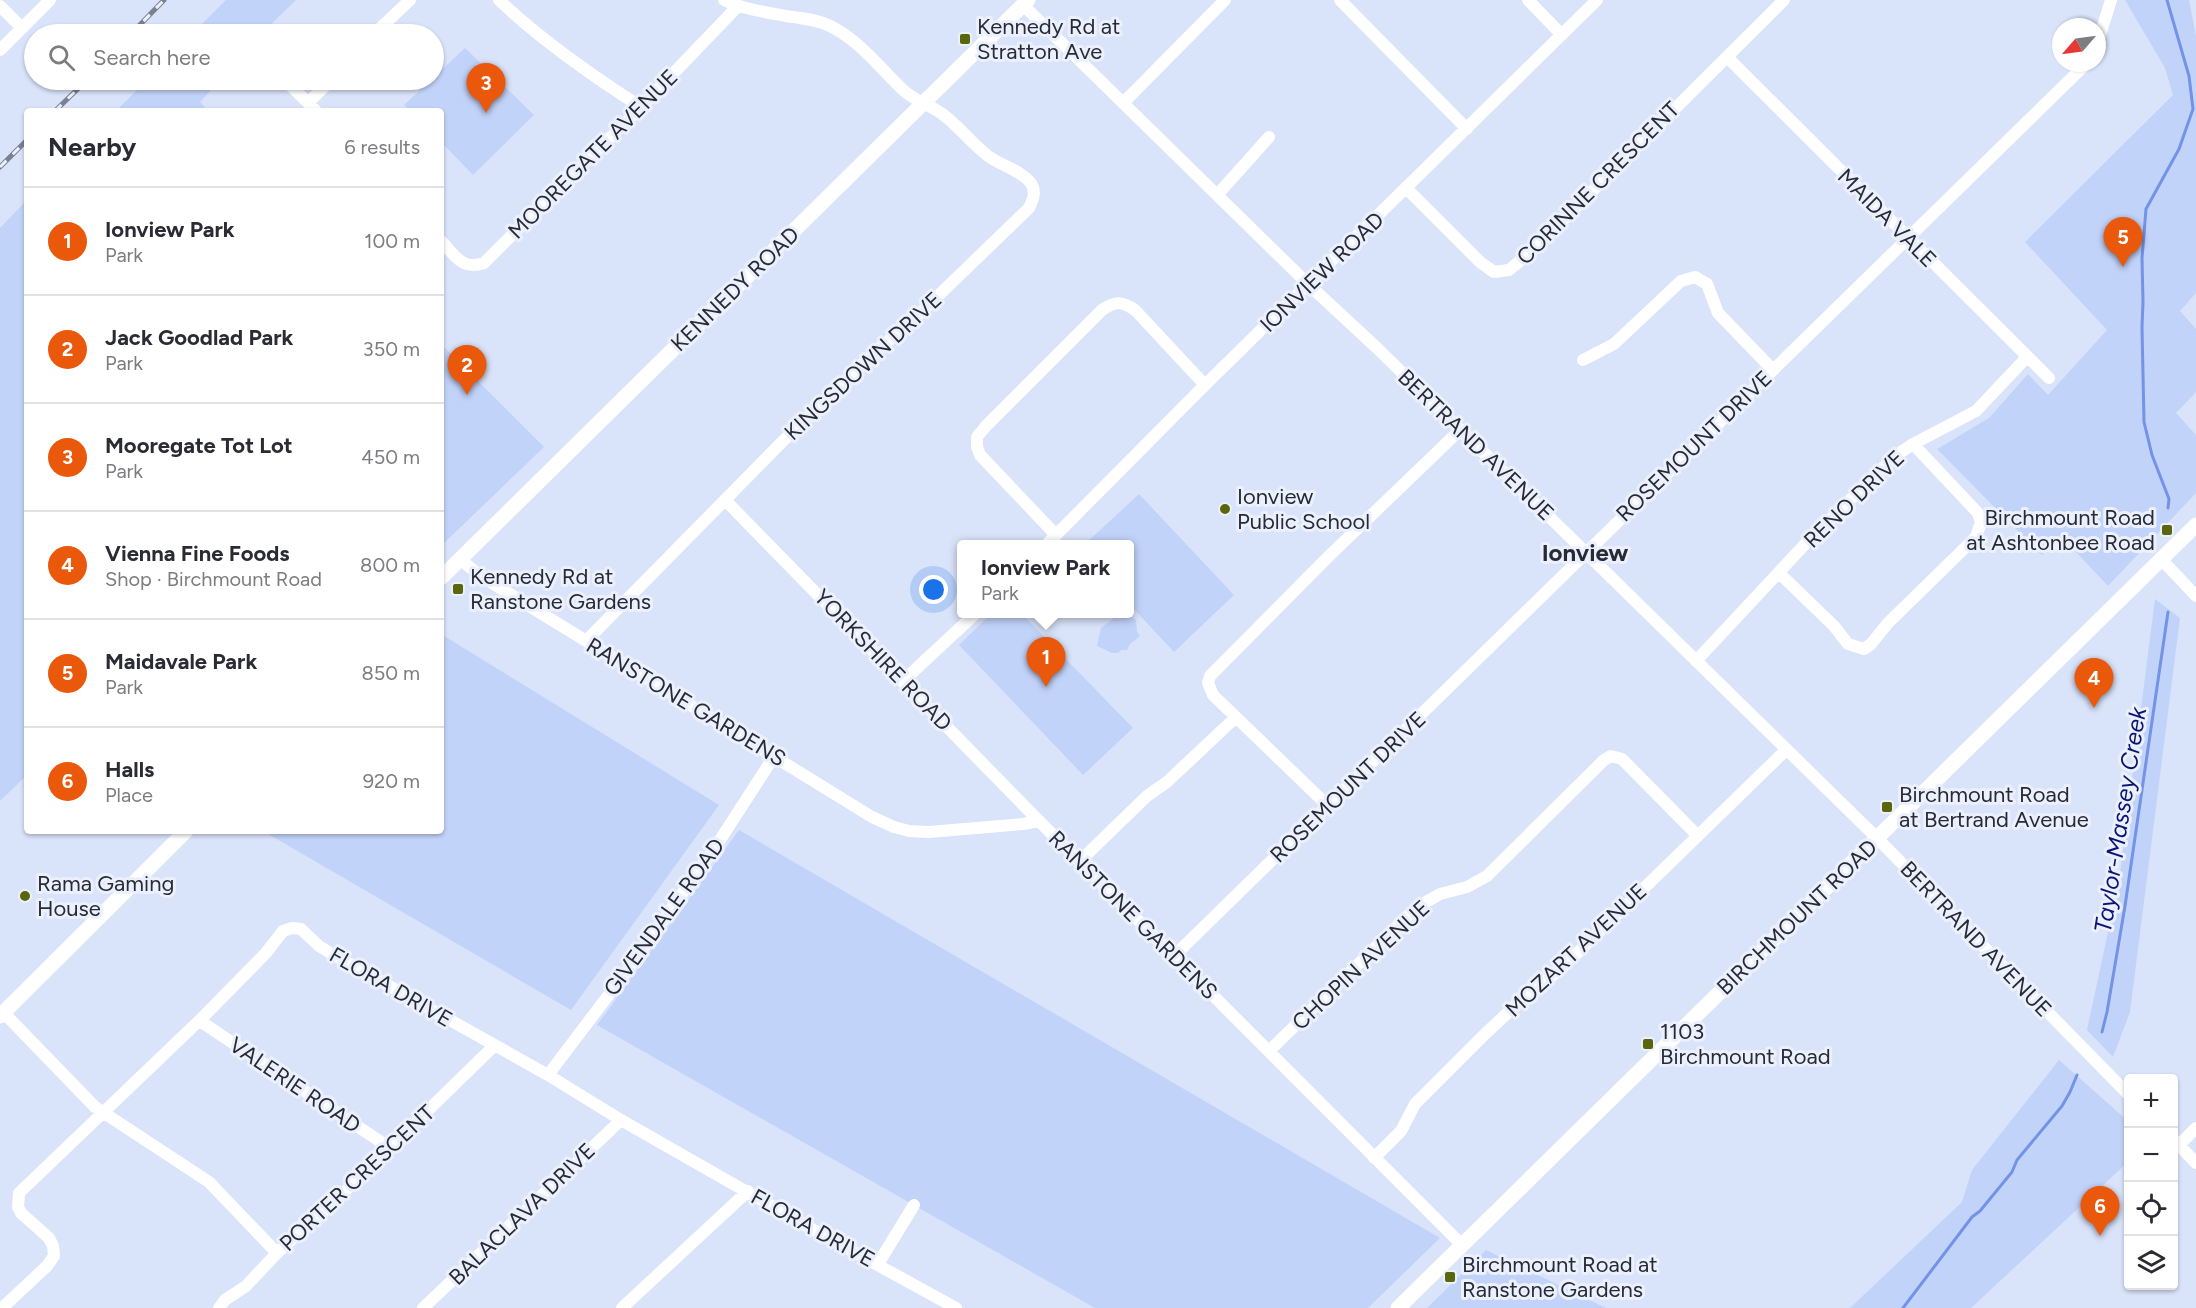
<!DOCTYPE html>
<html lang="en">
<head>
<meta charset="utf-8">
<style>
  body { margin:0; font-family:Figtree,sans-serif; background:#f2f2f3; color:#2b2b33 }
  .controls { position:absolute; right:18px; bottom:18px; display:grid; overflow:hidden; border-radius:6px; box-shadow:0 2px 4px #0004 }
  .controls button { width:54px; height:54px; display:grid; place-items:center; padding:0; border:0; border-bottom:2px solid #e1e1e2; background:#fff; color:#2b2b33; font:30px sans-serif }
  .compass { position:absolute; left:2052px; top:18px; width:54px; height:54px; border-radius:50%; background:#fff; box-shadow:0 2px 4px #0004; rotate:242deg }
  .you { position:absolute; left:934px; top:590px; width:21px; height:21px; margin:-15px; border:4px solid #fff; border-radius:50%; background:#1a73e8; box-shadow:0 0 0 9px #1a73e833 }
  .badge { display:grid; place-items:center; width:39px; height:39px; border-radius:50%; background:#ea580c; color:#fff; font-size:20px; font-weight:700 }
  .pin { position:absolute; translate:-50% -50px; filter:drop-shadow(0 2px 3px #0008) }
  .pin::after { content:''; position:absolute; top:32px; width:21px; height:18px; background:inherit; clip-path:polygon(0 0,100% 0,50% 100%) }
  .popup { position:absolute; left:957px; top:540px; width:177px; height:78px; box-sizing:border-box; display:grid; place-content:center; border-radius:6px; background:#fff; filter:drop-shadow(0 2px 4px #0005); font-size:20px; white-space:nowrap; color:#7c7c81 }
  .popup b { font-size:22px; color:#2b2b33 }
  .popup::after { content:''; position:absolute; left:50%; top:100%; margin-left:-12px; border:12px solid transparent; border-top-color:#fff }
  .list { margin:0; padding:0; list-style:none }
  h2 { display:flex; justify-content:space-between; align-items:center; height:78px; margin:0; padding:0 24px; font-size:26px }
  h2 small { font-size:20px; font-weight:400; color:#7c7c81 }
  .list li { display:grid; grid-template-columns:39px 1fr auto; gap:18px; align-items:center; box-sizing:border-box; height:108px; padding:0 24px; border-top:2px solid #e1e1e2 }
  .list b { display:block; font-size:22px; white-space:nowrap }
  .list p { margin:0; font-size:20px; white-space:nowrap; color:#7c7c81 }
  .list em { font-size:20px; font-style:normal; color:#7c7c81 }
  .icon { flex:none; width:33px; height:33px; fill:none; stroke:currentColor; stroke-width:2; stroke-linecap:round; stroke-linejoin:round }
  .map { position:relative; flex:none; width:2196px; height:1308px; overflow:hidden }
  .search { position:absolute; background:#fff; box-shadow:0 2px 4px #0004; left:24px; top:24px; width:420px; height:66px; display:flex; align-items:center; gap:15px; box-sizing:border-box; padding:0 21px; border-radius:33px; color:#7c7c81; font-size:22px }
  .panel { position:absolute; background:#fff; box-shadow:0 2px 4px #0004; left:24px; top:108px; width:420px; height:726px; border-radius:6px }
  .map>svg:first-child { display:block }
  .green { fill:#c2d3fa }
  .lines { fill:none; stroke-linecap:round; stroke-linejoin:round }
  .stream { stroke:#7293e6; stroke-width:3 }
  .minor { stroke:#fff; stroke-width:12 }
  .major { stroke:#fff; stroke-width:15 }
  .rail-casing { stroke:#7a8192; stroke-width:5 }
  .rail { stroke:#ebf0fc; stroke-width:3; stroke-dasharray:9; stroke-linecap:butt }
  .poi-dot { fill:#5a660b; stroke:#ebf0fc; stroke-width:2 }
  .labels { text-anchor:middle; dominant-baseline:central; stroke-width:6; stroke-linejoin:round; paint-order:stroke }
  .poi-label { font-size:22px; fill:#262b36; stroke:#ebf0fc; text-anchor:start }
  .street-label { font-size:22px; fill:#262b36; stroke:#ebf0fc }
  .neighbourhood-label { font-size:24px; font-weight:bold; fill:#262b36; stroke:#ebf0fc }
  .water-label { font-size:24px; font-style:italic; fill:#0a1676; stroke:#ebf0fc }
</style>
</head>
<body>
<div class="map">
<svg width="2196" height="1308" viewBox="0 0 2196 1308">
  <rect width="100%" height="100%" fill="#d9e3fa"/>
  <!-- green -->
  <path class="green" d="M226,0h70l-35,34h-69z
    M2125,0h64l7,36v257l-16,18 16,18v63l-20,21 20,22v58l-88,93 -47,-50 -19,19 -105,-106 52,-31 39,-44 20,21 59,-65 -82,-88 148,-147 -8,-27z
    M465,48l69,67 -61,60 -32,-33v-31h-31l-6,-6 27,-25h3v-3z
    M147,80h73l-20,22 8,9h-92z
    M27,200v575l-27,26v-573z
    M441,344l103,103 -103,99z
    M1139,494l95,101 -60,57 -44,-47v-61h-45z
    M2155,599l25,19 -50,394 -17,45 -26,-27 32,-149z
    M991,614h31l111,114 -50,47 -124,-130z
    M1125,614h3l8,6 1,12 3,4 -10,8 -3,6h-6l-3,3h-6l-15,-7 4,-18 14,-11z
    M441,634l278,171 -148,205 -308,-179h178z
    M739,830l701,408 -72,70h-273l-498,-283z
    M2059,1060l69,61v41l-157,146h-121l112,-106 10,-32z
    M1486,1250l120,58h-179z"/>
  <g class="lines">
    <!-- stream -->
    <path class="stream" d="M2167,0l22,76 4,33 -14,40 -33,60 -4,49 1,44 -1,25 2,95 8,33 17,44 -1,9
      M2102,1032l5,-20 18,-106 43,-294
      M1903,1308l69,-91 8,-6 32,-39 5,-12 45,-54 8,-14 7,-17"/>
    <!-- minor -->
    <path class="minor" d="M499,0c43,41 92,75 142,107
      M1340,0l127,129
      M1528,0l34,35
      M1023,5l286,280 68,63 500,490 251,256
      M0,6l22,22
      M374,34l36,-34
      M2097,45l14,-45
      M0,50l50,-50
      M1727,57l322,321
      M285,80l31,31
      M1124,102l101,-102
      M308,103l23,-23
      M1407,189l73,73 14,10 15,-2 24,-20 251,-250
      M1218,194l51,-57
      M441,241c14,14 21,30 43,22l157,-156 97,-101
      M1583,360l31,-16 67,-63 14,-4 12,7 11,29 55,57
      M726,501l313,320 423,424
      M1056,535l-76,-80 -3,-8v-10l9,-11 116,-116c13,-9 20,-9 33,0l70,75
      M1047,544l158,-159 392,-385
      M460,559l19,16 393,242 22,10 15,4 20,1 94,-8 16,-3
      M2161,559l35,37
      M1779,573l55,53 14,18 16,5 7,-5 17,-21 88,-86 5,-15 -3,-9 -65,-69
      M586,641l196,-199 95,-92 35,-29 117,-113c4,-8 8,-17 1,-26 -10,-12 -30,-17 -42,-26 -17,-13 -30,-31 -47,-43 -13,-9 -28,-13 -39,-24 -23,-22 -43,-49 -72,-63 -14,-7 -30,-8 -44,-10 -22,-4 -43,-7 -62,-16
      M1696,661l112,-120 87,-85 18,-12 63,-33 51,-54
      M903,681l72,-67
      M1327,805l-114,-110 -5,-12 2,-7 119,-120 131,-126
      M1080,861l67,-65 20,-14 68,-64
      M1174,956l913,-893
      M4,1013l91,94 114,75 68,71
      M200,1021l190,127
      M1269,1051l148,-144 23,-13 27,-7 20,-11 117,-116 7,-4 11,3 76,77
      M548,1075l81,-107 89,-125 57,-88
      M2174,1140l22,23
      M2179,1145l17,-17
      M1374,1158l27,-27 14,-27 69,-69 32,-30 48,-39 222,-216
      M878,1264l36,-59
      M2,1308l45,-42 7,-10 -1,-10 -4,-8 -28,-25 -3,-6 1,-14 183,-175 63,-64 18,-23 9,-3 9,1 18,17 13,8 216,121 73,45 191,109 144,79
      M219,1308l6,-8 21,-14 31,-33 59,-53 158,-154
      M423,1308l198,-188
      M622,1308l126,-117"/>
    <!-- major -->
    <path class="major" d="M441,578l587,-578
      M0,1016l186,-185
      M1398,1308l798,-783"/>
    <defs>
      <path id="rail" d="M131,34l33,-34
        M55,111l32,-31
        M0,167l27,-27"/>
    </defs>
    <!-- rail casing -->
    <use href="#rail" class="rail-casing"/>
    <!-- rail -->
    <use href="#rail" class="rail"/>
  </g>
  <!-- markers -->
  <g class="poi-dot">
    <rect x="959" y="33" width="12" height="12" rx="3"/>
    <circle cx="1225" cy="509" r="6"/>
    <rect x="2161" y="524" width="12" height="12" rx="3"/>
    <rect x="452" y="583" width="12" height="12" rx="3"/>
    <rect x="1881" y="801" width="12" height="12" rx="3"/>
    <circle cx="25" cy="896" r="6"/>
    <rect x="1642" y="1038" width="12" height="12" rx="3"/>
    <rect x="1444" y="1271" width="12" height="12" rx="3"/>
  </g>
  <g class="labels">
    <!-- poi labels -->
    <g class="poi-label">
      <text x="977" y="26">Kennedy Rd at<tspan x="977" dy="25">Stratton Ave</tspan></text>
      <text x="1237" y="496">Ionview<tspan x="1237" dy="25">Public School</tspan></text>
      <text x="2155" y="517" text-anchor="end">Birchmount Road<tspan x="2155" dy="25">at Ashtonbee Road</tspan></text>
      <text x="470" y="576">Kennedy Rd at<tspan x="470" dy="25">Ranstone Gardens</tspan></text>
      <text x="1899" y="794">Birchmount Road<tspan x="1899" dy="25">at Bertrand Avenue</tspan></text>
      <text x="37" y="883">Rama Gaming<tspan x="37" dy="25">House</tspan></text>
      <text x="1660" y="1031">1103<tspan x="1660" dy="25">Birchmount Road</tspan></text>
      <text x="1462" y="1264">Birchmount Road at<tspan x="1462" dy="25">Ranstone Gardens</tspan></text>
    </g>
    <!-- street labels -->
    <g class="street-label">
      <text transform="translate(593 154) rotate(-45)">MOOREGATE AVENUE</text>
      <text transform="translate(1598 183) rotate(-45)">CORINNE CRESCENT</text>
      <text transform="translate(1887 218) rotate(45)">MAIDA VALE</text>
      <text transform="translate(1322 272) rotate(-44)">IONVIEW ROAD</text>
      <text transform="translate(735 289) rotate(-44)">KENNEDY ROAD</text>
      <text transform="translate(863 366) rotate(-43)">KINGSDOWN DRIVE</text>
      <text transform="translate(1476 445) rotate(44)">BERTRAND AVENUE</text>
      <text transform="translate(1694 446) rotate(-44)">ROSEMOUNT DRIVE</text>
      <text transform="translate(1854 499) rotate(-44)">RENO DRIVE</text>
      <text transform="translate(883 660) rotate(46)">YORKSHIRE ROAD</text>
      <text transform="translate(686 702) rotate(31)">RANSTONE GARDENS</text>
      <text transform="translate(1348 787) rotate(-44)">ROSEMOUNT DRIVE</text>
      <text transform="translate(1133 915) rotate(45)">RANSTONE GARDENS</text>
      <text transform="translate(664 917) rotate(-54)">GIVENDALE ROAD</text>
      <text transform="translate(1797 917) rotate(-44)">BIRCHMOUNT ROAD</text>
      <text transform="translate(1976 939) rotate(46)">BERTRAND AVENUE</text>
      <text transform="translate(1576 950) rotate(-43)">MOZART AVENUE</text>
      <text transform="translate(1361 965) rotate(-43)">CHOPIN AVENUE</text>
      <text transform="translate(391 987) rotate(30)">FLORA DRIVE</text>
      <text transform="translate(295 1085) rotate(34)">VALERIE ROAD</text>
      <text transform="translate(357 1178) rotate(-43)">PORTER CRESCENT</text>
      <text transform="translate(522 1214) rotate(-44)">BALACLAVA DRIVE</text>
      <text transform="translate(813 1228) rotate(29)">FLORA DRIVE</text>
    </g>
    <!-- neighbourhood labels -->
    <g class="neighbourhood-label">
      <text x="1585" y="552">Ionview</text>
    </g>
    <!-- water labels -->
    <g class="water-label">
      <text transform="translate(2120 820) rotate(-81)">Taylor-Massey Creek</text>
    </g>
  </g>
</svg>
<div class="controls">
<button>+</button>
<button>−</button>
<button><svg class="icon" aria-label="locate" viewBox="0 0 24 24"><circle cx="12" cy="12" r="6"/><path d="M12 2v4M12 18v4M2 12h4M18 12h4"/></svg></button>
<button><svg class="icon" aria-label="layers" viewBox="0 0 24 24"><path d="M12 4l9 5-9 5-9-5zM3 14l9 5 9-5"/></svg></button>
</div>
<svg class="compass" viewBox="-18 -18 36 36"><path d="M0-13l5 13h-10z" fill="#e53935"/><path d="M0 13l5-13h-10z" fill="#7c7c81"/></svg>
<div class="you"></div>
<div class="pin badge" style="left:1046px;top:687px">1</div>
<div class="popup"><b>Ionview Park</b>Park</div>
<div class="pin badge" style="left:467px;top:395px">2</div>
<div class="pin badge" style="left:486px;top:113px">3</div>
<div class="pin badge" style="left:2094px;top:708px">4</div>
<div class="pin badge" style="left:2123px;top:267px">5</div>
<div class="pin badge" style="left:2100px;top:1236px">6</div>
<div class="search"><svg class="icon" aria-label="search" viewBox="0 0 24 24"><circle cx="10" cy="10" r="6"/><path d="M15 15l6 6"/></svg>Search here</div>
<section class="panel">
<h2>Nearby<small>6 results</small></h2>
<ul class="list">
<li><span class="badge">1</span><div><b>Ionview Park</b><p>Park</p></div><em>100 m</em></li>
<li><span class="badge">2</span><div><b>Jack Goodlad Park</b><p>Park</p></div><em>350 m</em></li>
<li><span class="badge">3</span><div><b>Mooregate Tot Lot</b><p>Park</p></div><em>450 m</em></li>
<li><span class="badge">4</span><div><b>Vienna Fine Foods</b><p>Shop · Birchmount Road</p></div><em>800 m</em></li>
<li><span class="badge">5</span><div><b>Maidavale Park</b><p>Park</p></div><em>850 m</em></li>
<li><span class="badge">6</span><div><b>Halls</b><p>Place</p></div><em>920 m</em></li>
</ul>
</section>
</div>
</body>
</html>
